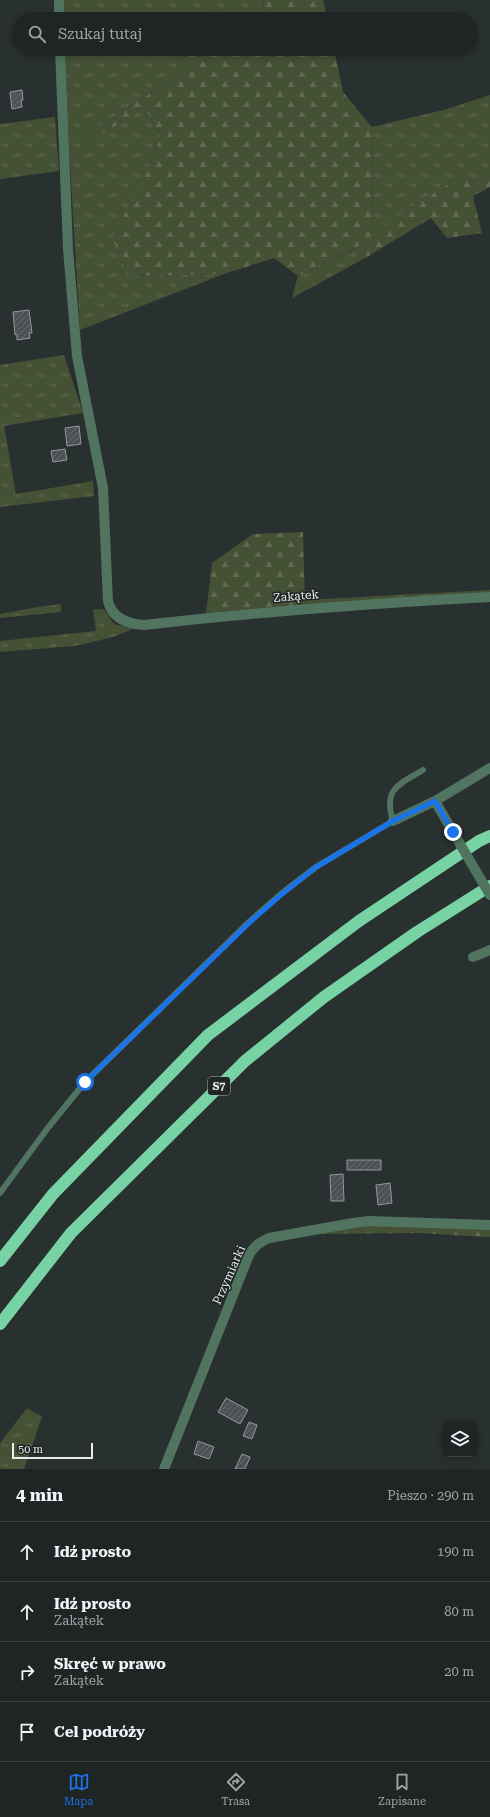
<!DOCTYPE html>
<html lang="pl">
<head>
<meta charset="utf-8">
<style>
  body { margin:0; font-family:"Roboto Serif",serif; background:#2c3031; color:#f1f3f6 }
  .controls { position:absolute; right:12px; bottom:12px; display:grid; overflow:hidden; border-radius:8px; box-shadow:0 2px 6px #0003 }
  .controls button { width:36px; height:36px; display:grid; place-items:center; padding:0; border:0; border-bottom:1px solid #3c4141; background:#1f2424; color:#f1f3f6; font:20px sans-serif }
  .scale { position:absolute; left:12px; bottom:10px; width:81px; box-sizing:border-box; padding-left:4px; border:2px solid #e7ecec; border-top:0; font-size:11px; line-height:14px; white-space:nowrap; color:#e7ecec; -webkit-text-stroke:3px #202626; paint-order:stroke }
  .stop { position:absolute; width:12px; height:12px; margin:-9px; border:3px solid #1a73e8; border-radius:50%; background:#fff }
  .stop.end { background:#1a73e8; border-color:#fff; box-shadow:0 1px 4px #0008 }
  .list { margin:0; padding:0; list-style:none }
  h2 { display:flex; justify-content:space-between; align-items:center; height:52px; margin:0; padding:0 16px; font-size:17px }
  h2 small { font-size:13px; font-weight:400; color:#a1a4a6 }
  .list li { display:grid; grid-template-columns:26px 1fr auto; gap:12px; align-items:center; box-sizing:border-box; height:60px; padding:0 16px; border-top:1px solid #3c4141 }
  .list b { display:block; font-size:15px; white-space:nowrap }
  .list p { margin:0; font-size:13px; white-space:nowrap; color:#a1a4a6 }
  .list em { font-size:13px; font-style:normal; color:#a1a4a6 }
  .icon { flex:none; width:22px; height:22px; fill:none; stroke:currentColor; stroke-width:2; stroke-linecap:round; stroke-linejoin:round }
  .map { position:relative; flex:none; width:490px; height:1469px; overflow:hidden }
  .search { position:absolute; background:#1f2424; box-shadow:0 2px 6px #0003; left:12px; right:12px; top:12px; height:44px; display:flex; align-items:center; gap:10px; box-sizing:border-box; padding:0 14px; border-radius:22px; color:#a1a4a6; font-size:15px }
  .sheet { height:292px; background:#1f2424 }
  nav { display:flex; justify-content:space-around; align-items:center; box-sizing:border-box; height:56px; border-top:1px solid #3c4141; background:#1f2424; font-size:11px; color:#a1a4a6 }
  nav a { display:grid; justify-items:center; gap:2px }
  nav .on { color:#1a73e8 }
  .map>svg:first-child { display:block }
  .grass { fill:url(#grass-tufts) }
  .forest { fill:url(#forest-firs) }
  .building { fill:url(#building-hatch); stroke:#92999c }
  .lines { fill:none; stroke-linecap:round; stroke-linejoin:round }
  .service { stroke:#517461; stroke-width:6 }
  .minor { stroke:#517461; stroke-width:10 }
  .motorway { stroke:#77d3a4; stroke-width:12 }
  .minor-bridge { stroke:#517461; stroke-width:10 }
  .route { stroke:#1a73e8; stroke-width:5 }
  .labels { text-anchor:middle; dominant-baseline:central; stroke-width:3; stroke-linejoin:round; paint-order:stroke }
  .shield { fill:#202626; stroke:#abb1b1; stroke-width:1 }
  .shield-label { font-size:11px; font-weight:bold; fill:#e7ecec }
  .street-label { font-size:12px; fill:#e7ecec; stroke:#202626 }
</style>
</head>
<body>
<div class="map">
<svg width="490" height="1469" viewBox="0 0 490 1469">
  <defs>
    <pattern id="grass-tufts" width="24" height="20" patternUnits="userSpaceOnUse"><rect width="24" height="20" fill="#455134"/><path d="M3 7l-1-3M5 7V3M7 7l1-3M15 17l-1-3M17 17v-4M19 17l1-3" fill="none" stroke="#606a52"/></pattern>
    <pattern id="forest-firs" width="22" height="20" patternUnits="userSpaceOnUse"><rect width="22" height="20" fill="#455134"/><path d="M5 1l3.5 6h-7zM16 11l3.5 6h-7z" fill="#606a52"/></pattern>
    <pattern id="building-hatch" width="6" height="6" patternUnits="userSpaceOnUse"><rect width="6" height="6" fill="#4b5154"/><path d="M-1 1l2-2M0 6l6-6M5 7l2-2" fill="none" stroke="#656a6d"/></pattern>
  </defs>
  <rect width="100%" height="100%" fill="#293030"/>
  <!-- grass -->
  <path class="grass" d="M63,0h200l2,19h-36l-8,-10 -27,10h-130z
    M65,49h116l3,23 -99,63v10l59,-38 17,29 -12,32 -21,108 96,-2 -144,56 -11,-181z
    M490,95v81l-3,3 -33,3 -36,20 -45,35 -1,-110 75,-18z
    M55,117l4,54 -59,8v-55z
    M362,245l5,12 -75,41 6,-22z
    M64,355l19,58 -79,13 12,68 77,-13 1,15 -94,11v-142z
    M490,590v11l-183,11 -174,17 -20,8 -38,9 -75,6v-11l96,-10 -3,-21 11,-1 10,15 19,5v-8l172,-16v-5z
    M61,604v8l-61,6v-4l37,-7z
    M27,1408l15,9 -18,52h-24v-26z"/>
  <!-- forest -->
  <path class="forest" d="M263,0h60l4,19h-62z
    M221,9l8,10h-35z
    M181,49h153l9,43 29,35 1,109 45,-34 35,-20 34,-3 3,-3v11l-17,9 9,37 -35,5 -16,-20 -64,39 -6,-12 -63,31 -24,-18 -50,16 -96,2 -16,-38 37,-70 12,-32 -17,-29 -59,39v-11l99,-63z
    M303,532l2,73 -99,8 6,-50 41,-29z
    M376,1225l114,4v8l-72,-4 -98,1 20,-5z"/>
  <!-- building -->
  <path class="building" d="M22,90l1,10 -2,1 1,6 -10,2 -2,-17z
    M29,310l3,23h-3l1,5 -13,2v-6l-2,1 -2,-23z
    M79,426l2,18 -14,2 -2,-18z
    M65,449l2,11 -14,2 -2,-11z
    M347,1160h34v10h-34z
    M343,1174l1,27h-13l-1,-26z
    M390,1183l2,20 -14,2 -2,-20z
    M226,1398l22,12 -8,14 -22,-12z
    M249,1422l8,3 -5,14 -9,-3z
    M198,1441l16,6 -5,12 -15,-5z
    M242,1454l8,3 -5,12h-10z"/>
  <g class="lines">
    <!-- service -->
    <path class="service" d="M0,1193l47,-64 38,-47 164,-160 33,-29 34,-26 77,-46c-10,-32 5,-36 30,-51"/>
    <!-- minor -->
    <path class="minor" d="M59,0v19
      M60,49l8,200 9,107 26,132 5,113c4,17 19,23 36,24 115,-13 230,-22 346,-28
      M435,801l18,31
      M393,821l42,-20 55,-33
      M473,957l17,-7
      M164,1469l85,-214c5,-9 11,-13 20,-17l84,-15 16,-2 121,4"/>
    <!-- motorway -->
    <path class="motorway" d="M0,1261l53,-67 155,-159 151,-114 120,-80 11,-5
      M0,1324l71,-91 174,-172 79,-64 93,-65 73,-46"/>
    <!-- minor-bridge -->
    <path class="minor-bridge" d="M453,832l37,63"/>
  </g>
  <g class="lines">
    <!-- route -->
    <path class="route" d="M85,1082l165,-160 32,-28 34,-27 77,-46 42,-20 18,31"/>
  </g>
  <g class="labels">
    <!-- shield labels -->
    <rect class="shield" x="208" y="1077" width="22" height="18" rx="3"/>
    <g class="shield-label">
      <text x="219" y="1086">S7</text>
    </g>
    <!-- street labels -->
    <g class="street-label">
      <text transform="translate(296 596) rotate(-5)">Zakątek</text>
      <text transform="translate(229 1275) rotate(-66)">Przymiarki</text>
    </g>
  </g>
</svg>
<div class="controls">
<button><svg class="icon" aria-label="layers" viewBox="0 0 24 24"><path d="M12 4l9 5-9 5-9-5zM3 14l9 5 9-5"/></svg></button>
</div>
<div class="scale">50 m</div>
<div class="stop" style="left:85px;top:1082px"></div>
<div class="stop end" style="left:453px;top:832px"></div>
<div class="search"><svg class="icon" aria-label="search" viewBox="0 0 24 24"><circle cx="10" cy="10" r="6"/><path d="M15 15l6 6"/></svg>Szukaj tutaj</div>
</div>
<section class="sheet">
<h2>4 min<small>Pieszo · 290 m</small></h2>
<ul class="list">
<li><svg class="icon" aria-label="ahead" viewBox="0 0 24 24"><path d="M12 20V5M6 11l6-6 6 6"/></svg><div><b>Idź prosto</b></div><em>190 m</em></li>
<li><svg class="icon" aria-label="ahead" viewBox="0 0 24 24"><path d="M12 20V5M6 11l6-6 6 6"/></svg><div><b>Idź prosto</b><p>Zakątek</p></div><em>80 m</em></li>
<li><svg class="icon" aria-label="right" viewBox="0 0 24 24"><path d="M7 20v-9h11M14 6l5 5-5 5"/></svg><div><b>Skręć w prawo</b><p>Zakątek</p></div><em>20 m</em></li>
<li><svg class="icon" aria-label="arrive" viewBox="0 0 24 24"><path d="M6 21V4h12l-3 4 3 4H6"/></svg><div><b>Cel podróży</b></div></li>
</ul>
</section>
<nav>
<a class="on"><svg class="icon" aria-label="map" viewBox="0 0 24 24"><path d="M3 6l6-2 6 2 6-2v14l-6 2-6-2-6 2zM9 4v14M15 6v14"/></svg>Mapa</a>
<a><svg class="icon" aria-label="directions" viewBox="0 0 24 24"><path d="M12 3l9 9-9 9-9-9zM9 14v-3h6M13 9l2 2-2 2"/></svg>Trasa</a>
<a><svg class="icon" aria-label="saved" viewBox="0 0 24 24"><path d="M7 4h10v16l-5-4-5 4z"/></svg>Zapisane</a>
</nav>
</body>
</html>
